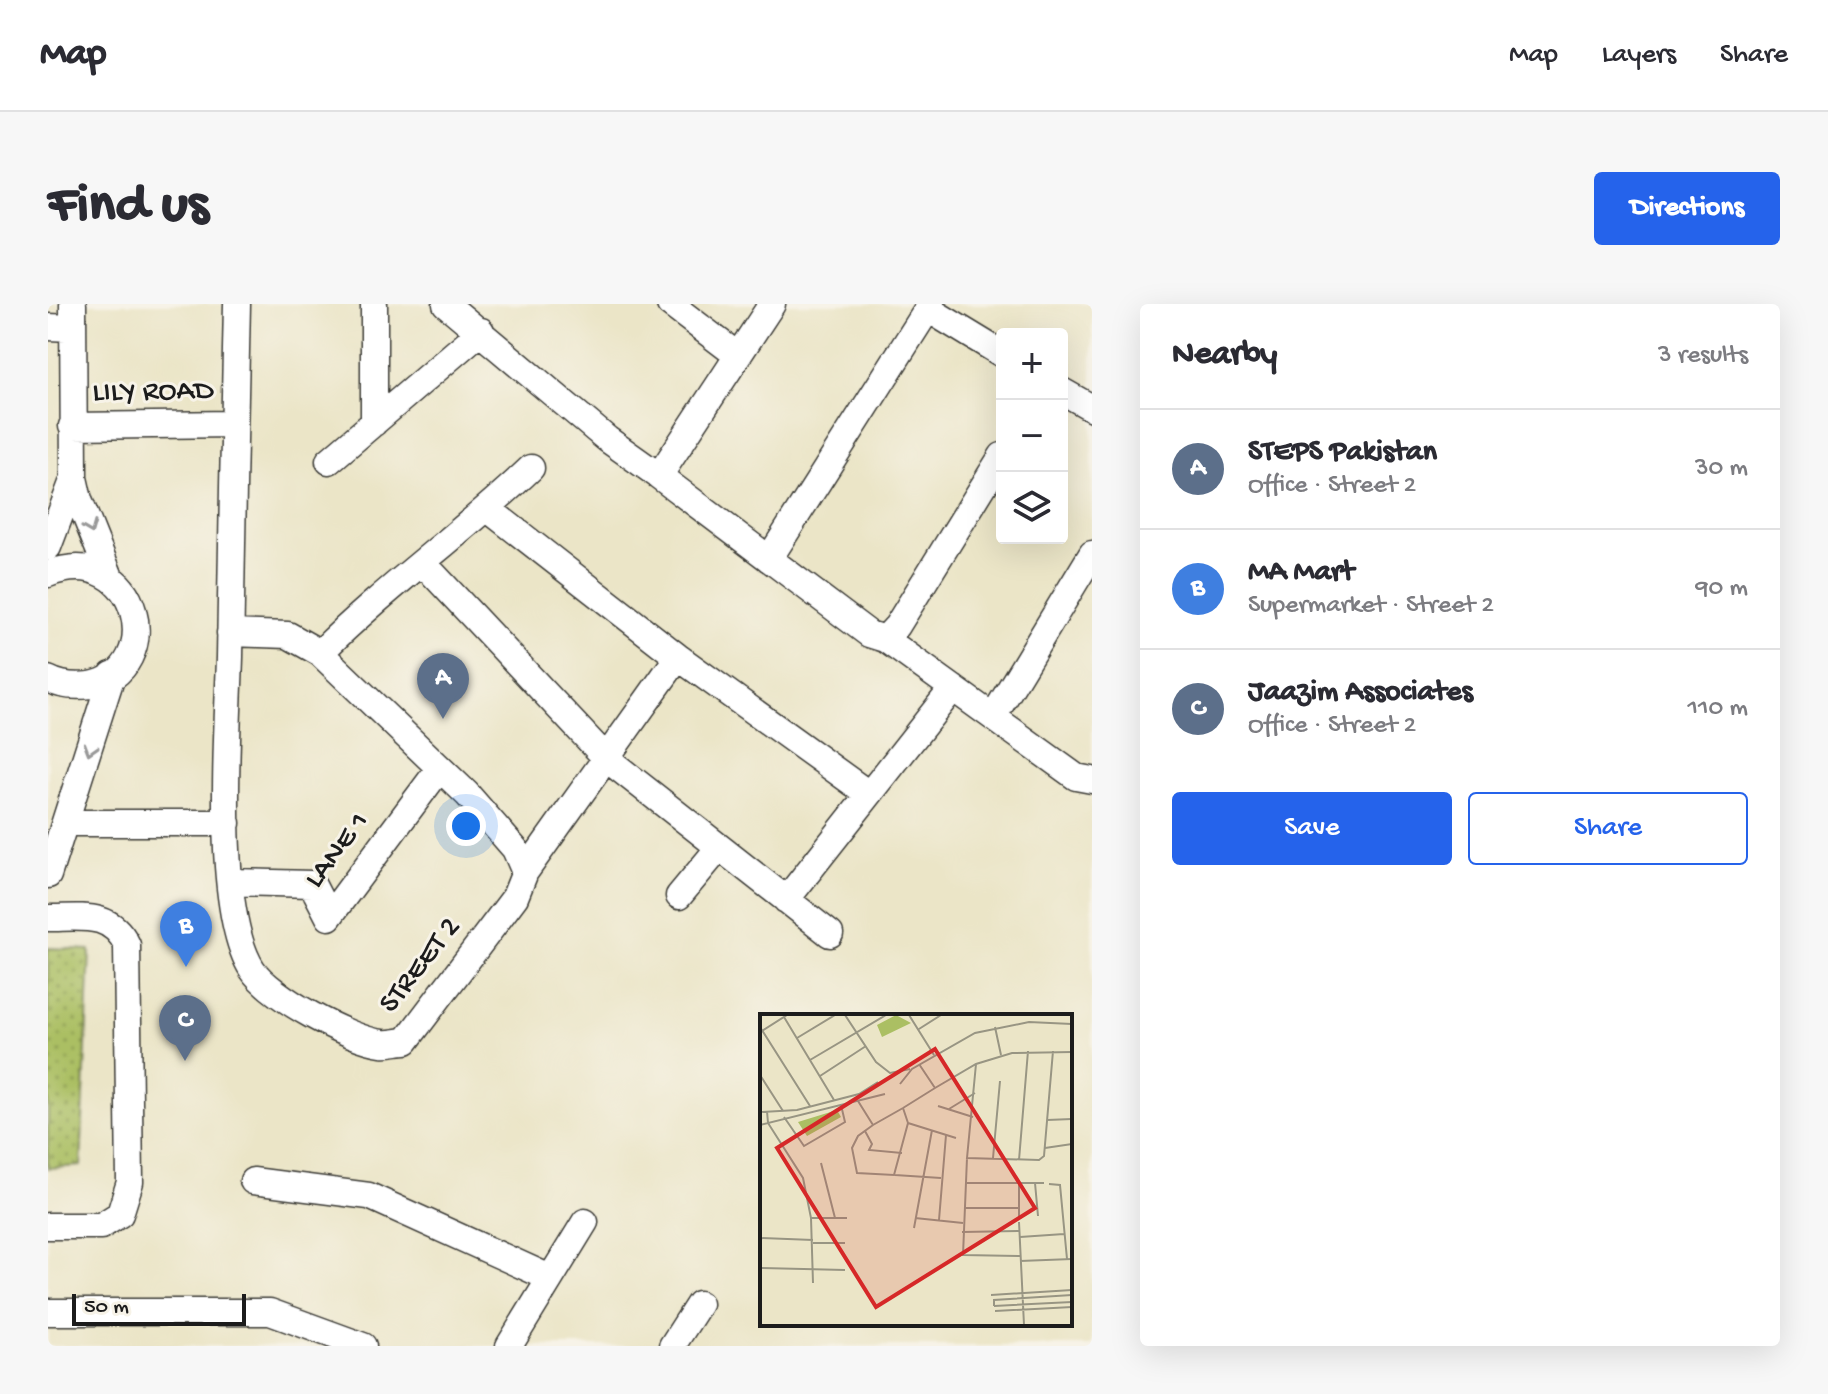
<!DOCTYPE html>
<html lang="en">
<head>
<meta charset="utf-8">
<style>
  body { margin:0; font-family:"Gochi Hand",sans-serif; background:#f7f7f7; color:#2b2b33 }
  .controls { position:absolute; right:24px; top:24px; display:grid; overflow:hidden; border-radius:8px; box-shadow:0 8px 32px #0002 }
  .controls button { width:72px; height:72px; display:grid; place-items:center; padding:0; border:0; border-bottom:2px solid #e1e1e2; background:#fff; color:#2b2b33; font:40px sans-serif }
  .scale { position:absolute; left:24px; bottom:20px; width:174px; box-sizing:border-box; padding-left:8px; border:4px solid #1c1c1c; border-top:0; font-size:22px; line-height:28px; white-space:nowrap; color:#1c1c1c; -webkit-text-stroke:6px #f7f3e8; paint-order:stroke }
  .you { position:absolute; left:418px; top:522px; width:28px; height:28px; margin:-20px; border:6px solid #fff; border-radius:50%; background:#1a73e8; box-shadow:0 0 0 12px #1a73e833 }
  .badge { display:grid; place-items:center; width:52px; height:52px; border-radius:50%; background:#2563eb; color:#fff; font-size:26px; font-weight:700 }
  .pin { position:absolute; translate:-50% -66px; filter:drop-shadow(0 2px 4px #0008) }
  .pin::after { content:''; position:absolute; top:42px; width:28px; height:24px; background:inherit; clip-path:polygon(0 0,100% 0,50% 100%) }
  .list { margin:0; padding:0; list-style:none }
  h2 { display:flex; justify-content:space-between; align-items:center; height:104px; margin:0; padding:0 32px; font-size:34px }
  h2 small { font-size:26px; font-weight:400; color:#7c7c81 }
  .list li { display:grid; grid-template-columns:52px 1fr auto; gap:24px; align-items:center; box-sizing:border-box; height:120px; padding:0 32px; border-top:2px solid #e1e1e2 }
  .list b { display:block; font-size:30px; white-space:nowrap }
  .list p { margin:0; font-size:26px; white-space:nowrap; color:#7c7c81 }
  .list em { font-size:26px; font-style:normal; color:#7c7c81 }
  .actions { display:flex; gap:16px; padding:24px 32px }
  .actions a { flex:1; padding:18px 0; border:2px solid #2563eb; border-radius:8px; text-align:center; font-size:28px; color:#2563eb }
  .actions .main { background:#2563eb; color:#fff }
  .icon { flex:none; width:44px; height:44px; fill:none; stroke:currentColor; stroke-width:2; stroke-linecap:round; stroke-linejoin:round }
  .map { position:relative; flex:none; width:1044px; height:1042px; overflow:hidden; border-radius:8px }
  header { display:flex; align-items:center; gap:48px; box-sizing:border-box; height:112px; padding:0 40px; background:#fff; border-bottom:2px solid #e1e1e2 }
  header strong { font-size:38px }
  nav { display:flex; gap:44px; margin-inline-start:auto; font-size:28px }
  .intro { display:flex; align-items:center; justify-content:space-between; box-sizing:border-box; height:192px; padding:0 48px }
  h1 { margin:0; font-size:56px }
  .button { padding:20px 36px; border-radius:8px; background:#2563eb; color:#fff; font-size:28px; font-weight:700 }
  main { display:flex; gap:48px; padding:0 48px }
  aside { flex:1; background:#fff; border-radius:8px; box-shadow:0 8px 32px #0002 }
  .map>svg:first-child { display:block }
  .park { fill:url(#park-dots); stroke:#646e40; stroke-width:2 }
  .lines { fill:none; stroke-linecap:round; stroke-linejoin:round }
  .minor-casing { stroke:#3b3a36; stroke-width:29 }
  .minor { stroke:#fff; stroke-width:26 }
  .oneway { stroke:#999 }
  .labels { text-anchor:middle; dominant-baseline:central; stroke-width:6; stroke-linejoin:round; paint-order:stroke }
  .street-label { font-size:30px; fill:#1c1c1c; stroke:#f7f3e8 }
  .inset-road { fill:none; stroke:#989583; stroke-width:2 }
  .view { fill:#d62828; fill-opacity:0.15; stroke:#d62828; stroke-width:4 }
  .inset-edge { fill:none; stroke:#1c1c1c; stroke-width:4 }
</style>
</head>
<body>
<header>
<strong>Map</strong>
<nav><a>Map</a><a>Layers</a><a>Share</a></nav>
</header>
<div class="intro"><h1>Find us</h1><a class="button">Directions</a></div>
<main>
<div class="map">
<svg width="1044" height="1042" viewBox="0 0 1044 1042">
  <defs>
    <pattern id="park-dots" width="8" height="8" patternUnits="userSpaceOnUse" patternTransform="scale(2)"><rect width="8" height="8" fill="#abbf63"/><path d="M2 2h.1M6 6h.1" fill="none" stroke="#8a9a51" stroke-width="1.8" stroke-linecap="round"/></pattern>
  </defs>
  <rect width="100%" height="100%" fill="#f7f3e8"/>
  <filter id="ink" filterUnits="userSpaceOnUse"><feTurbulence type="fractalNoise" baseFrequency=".0125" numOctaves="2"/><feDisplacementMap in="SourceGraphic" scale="16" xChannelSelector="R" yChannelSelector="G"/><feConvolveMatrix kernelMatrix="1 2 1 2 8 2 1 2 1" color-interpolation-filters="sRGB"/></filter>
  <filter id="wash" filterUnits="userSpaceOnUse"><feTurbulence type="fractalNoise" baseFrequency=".006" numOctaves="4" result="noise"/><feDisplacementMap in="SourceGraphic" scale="32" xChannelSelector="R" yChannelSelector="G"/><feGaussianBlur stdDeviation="1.8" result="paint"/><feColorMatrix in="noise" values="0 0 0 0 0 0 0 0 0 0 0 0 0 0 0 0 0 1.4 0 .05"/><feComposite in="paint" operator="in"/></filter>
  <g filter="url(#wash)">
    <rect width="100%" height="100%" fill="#ebe5c7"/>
    <!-- park -->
    <path class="park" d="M0,644l42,2 -9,216 -33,2z"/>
  </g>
  <g filter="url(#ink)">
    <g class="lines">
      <defs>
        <path id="minor" d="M25,0l1,174 5,22 31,77
          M398,0l161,135 52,37 113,-172
          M622,0l67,51
          M880,5l74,45
          M0,23l24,1
          M1014,87l30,17
          M326,119v-119
          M24,122l162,-2
          M281,157l152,-130
          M611,172l210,158 16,5 191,138 16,3
          M440,205l190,148 189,136
          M0,243l26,-69
          M721,255l162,-255
          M375,259l184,196 223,175
          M0,270c93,-35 120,98 42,111 -15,2 -29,1 -42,-6
          M182,329l58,2 32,18 147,141 48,55 10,23 -10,25 -109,144c-7,0 -16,3 -24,2 -33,-4 -112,-46 -130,-74 -38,-60 -24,-237 -22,-312 2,-118 4,-235 7,-353
          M837,335l12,-13 105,-170
          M272,349c66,-66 143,-120 211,-185
          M945,413l99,-163
          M18,519h161
          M477,568l153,-215
          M0,571l64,-200
          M183,578l81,2 17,33 111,-149
          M631,592l39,-47
          M738,596l167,-212
          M0,614c33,0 63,-7 79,27l3,237 -10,32 -19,12h-53
          M205,877l116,15 181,82
          M0,1008h222l93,34
          M461,1042l76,-124
          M624,1042l27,-42"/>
      </defs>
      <!-- minor casing -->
      <use href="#minor" class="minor-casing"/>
      <!-- minor -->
      <use href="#minor" class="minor"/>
    </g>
    <!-- one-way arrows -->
    <defs><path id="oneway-chevron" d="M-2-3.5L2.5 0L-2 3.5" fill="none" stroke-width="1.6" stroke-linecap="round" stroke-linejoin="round" transform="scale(2)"/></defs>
    <g class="oneway">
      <use href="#oneway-chevron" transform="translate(42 224) rotate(68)"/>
      <use href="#oneway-chevron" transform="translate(42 445) rotate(107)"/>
    </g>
  </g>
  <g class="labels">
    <!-- street labels -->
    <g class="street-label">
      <text transform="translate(105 89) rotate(-1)">LILY ROAD</text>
      <text transform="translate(290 547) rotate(-53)">LANE 1</text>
      <text transform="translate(373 662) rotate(-52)">STREET 2</text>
    </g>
  </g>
  <!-- overview -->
  <g transform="translate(712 710)">
    <rect width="312" height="312" fill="#ebe5c7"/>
    <path d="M77,96l4,7 -34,19 -9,-14z" fill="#abbf63"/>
    <path d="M136,1l15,8 -29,14 -5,-12z" fill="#abbf63"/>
    <path class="inset-road" d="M85,1l31,47 14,11 20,-4M149,1l25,40M24,3l50,83M0,13l50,79M235,13l6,28M159,15l22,-14M2,17l25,-16M37,24l38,-23M50,46l76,-45M159,50l16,24M216,50l-9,94 72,2 5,-4 9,-105M0,61l23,36M60,62l46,-30M140,70l12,-15 63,-36 54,-11 43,2M98,87l15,24M178,92l35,11M143,94l5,15 -14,52 -37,-2 -5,-25 6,-12 15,-11 30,-17 32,-20 41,-24 36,-11 60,-1M189,95l26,-16M7,97l1,12 35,55 8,40 2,65M0,98l37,-2 62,-16 19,-12M24,103l20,29 41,-24 -4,-17M287,106l25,-1M148,109l48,15M0,111l125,-31M105,117l7,13 -3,6 33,3M285,134l27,-4M207,144l-4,97 57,1M233,144l7,-77M259,146l9,-109M61,149l14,55M135,161l46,3M205,169h79M259,169v36M275,169l3,33M289,170l11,1 7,74M204,194h55M51,204h36M155,204l48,5M179,206l7,-85M259,208l5,103M154,214l18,-98M202,218l57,-1M260,223l44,-3M0,224l53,2M53,229h32M260,247l52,-2M0,254l85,2M231,281l81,-5M234,292v-6l78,-5M234,292l78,-4M235,297l77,-4"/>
    <path class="view" d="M175,35l100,159 -159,99 -99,-159z"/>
    <rect width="312" height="312" class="inset-edge"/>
  </g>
</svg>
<div class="controls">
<button>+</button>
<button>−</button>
<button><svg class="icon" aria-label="layers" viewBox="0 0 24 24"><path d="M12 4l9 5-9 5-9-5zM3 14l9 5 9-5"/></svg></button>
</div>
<div class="scale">50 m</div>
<div class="you"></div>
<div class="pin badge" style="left:395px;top:415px;background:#5c6f8a">A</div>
<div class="pin badge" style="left:138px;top:663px;background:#3f7fe0">B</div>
<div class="pin badge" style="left:137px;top:757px;background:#5c6f8a">C</div>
</div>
<aside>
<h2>Nearby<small>3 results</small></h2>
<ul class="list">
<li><span class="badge" style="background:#5c6f8a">A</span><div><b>STEPS Pakistan</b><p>Office · Street 2</p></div><em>30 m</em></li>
<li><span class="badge" style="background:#3f7fe0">B</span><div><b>MA Mart</b><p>Supermarket · Street 2</p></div><em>90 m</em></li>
<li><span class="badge" style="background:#5c6f8a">C</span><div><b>Jaazim Associates</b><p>Office · Street 2</p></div><em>110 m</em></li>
</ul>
<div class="actions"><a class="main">Save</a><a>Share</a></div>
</aside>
</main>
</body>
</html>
